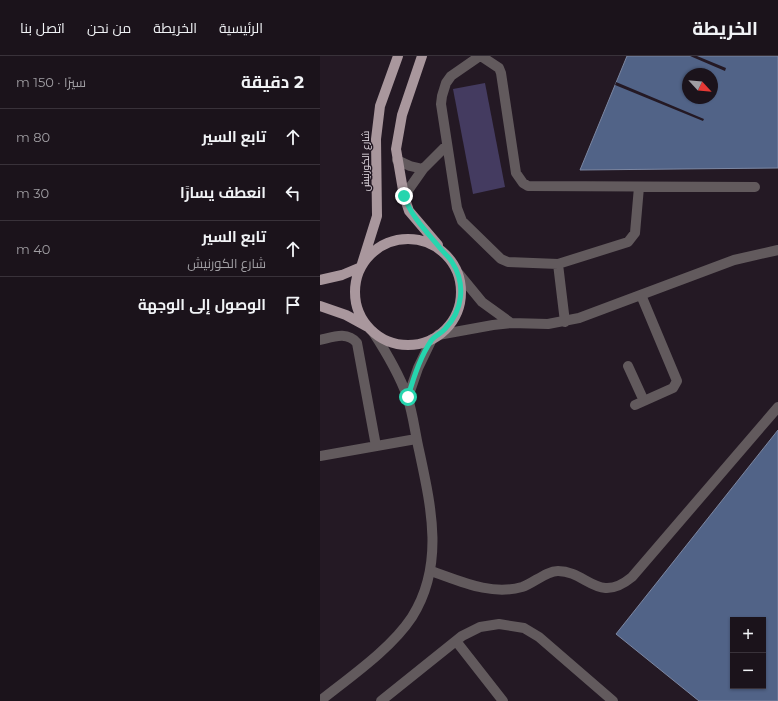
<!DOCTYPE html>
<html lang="ar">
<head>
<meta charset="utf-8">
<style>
  body { margin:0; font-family:Montserrat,Cairo,sans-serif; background:#241c24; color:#f1f3f6; direction:rtl }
  .controls { position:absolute; right:12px; bottom:12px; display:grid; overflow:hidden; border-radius:0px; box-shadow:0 1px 3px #0004 }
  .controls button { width:36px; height:36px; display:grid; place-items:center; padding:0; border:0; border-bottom:1px solid #39323a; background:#1b131b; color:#f1f3f6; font:20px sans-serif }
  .compass { position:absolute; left:362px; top:12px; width:36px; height:36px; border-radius:50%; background:#1b131b; box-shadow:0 1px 3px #0004; rotate:116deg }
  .stop { position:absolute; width:12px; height:12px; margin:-9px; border:3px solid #26d5ae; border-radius:50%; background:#fff }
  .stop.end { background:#26d5ae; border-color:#fff; box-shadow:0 1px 4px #0008 }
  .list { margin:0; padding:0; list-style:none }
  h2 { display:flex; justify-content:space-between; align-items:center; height:52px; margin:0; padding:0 16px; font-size:17px }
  h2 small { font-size:13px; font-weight:400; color:#a09ea3 }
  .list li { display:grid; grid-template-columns:26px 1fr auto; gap:12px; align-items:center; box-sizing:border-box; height:56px; padding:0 16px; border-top:1px solid #39323a }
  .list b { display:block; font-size:15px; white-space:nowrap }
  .list p { margin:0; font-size:13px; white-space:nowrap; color:#a09ea3 }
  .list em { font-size:13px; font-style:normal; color:#a09ea3 }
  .icon { flex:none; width:22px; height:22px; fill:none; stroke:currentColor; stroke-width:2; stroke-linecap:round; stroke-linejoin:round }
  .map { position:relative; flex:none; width:458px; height:645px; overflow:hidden; direction:ltr }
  header { display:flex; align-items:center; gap:24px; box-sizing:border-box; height:56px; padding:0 20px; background:#1b131b; border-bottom:1px solid #39323a }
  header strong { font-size:19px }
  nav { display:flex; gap:22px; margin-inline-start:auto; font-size:14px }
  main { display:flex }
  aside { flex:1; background:#1b131b }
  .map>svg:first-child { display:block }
  .water { fill:#516387; stroke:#7c87a2; fill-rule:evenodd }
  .pier { fill:#241924 }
  .building { fill:#443b60 }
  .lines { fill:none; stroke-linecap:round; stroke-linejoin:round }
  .minor { stroke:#625a5d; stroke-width:10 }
  .major { stroke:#a9979d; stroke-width:10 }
  .route { stroke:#26d5ae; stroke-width:5 }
  .labels { text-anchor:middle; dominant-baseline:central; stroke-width:3; stroke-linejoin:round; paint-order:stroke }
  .street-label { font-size:10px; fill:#e2dae2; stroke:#241924 }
</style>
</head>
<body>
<header>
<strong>الخريطة</strong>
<nav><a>الرئيسية</a><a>الخريطة</a><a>من نحن</a><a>اتصل بنا</a></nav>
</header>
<main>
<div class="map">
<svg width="458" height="645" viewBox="0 0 458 645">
  <rect width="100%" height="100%" fill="#241924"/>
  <!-- water -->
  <path class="water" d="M307,0h151v112l-198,2zM368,18h24v24h-24z
    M458,374v271h-79l-83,-67zM413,564h30v66h-30z"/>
  <!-- pier -->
  <path class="pier" d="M370,0h7l29,12 -1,3z
    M296,26l88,37 -1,2 -88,-36z"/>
  <!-- building -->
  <path class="building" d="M165,27l20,104 -32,7 -20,-105z"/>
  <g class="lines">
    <!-- minor -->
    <path class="minor" d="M160,0l-29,20 -5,7 -4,13 -1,8 16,104 5,13 39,38 7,3 50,2 70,-22 7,-9 4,-46
      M161,0l18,12 2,5 15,100 7,10 5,3 227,1
      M77,104l13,6 13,3
      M84,140l19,-27 24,-24
      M238,208l7,58
      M139,218l23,28 29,21
      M118,279l55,-10 18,-2 37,1 31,-6 155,-58 44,-10
      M0,284c13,-3 27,-9 37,3l19,103
      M308,310l16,35
      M88,341l10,-29 14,-29
      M315,349l38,-17 4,-7 -36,-86
      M0,400l96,-17
      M111,515c29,10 60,25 91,16 12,-4 24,-16 36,-16 29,0 40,34 74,6l146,-170
      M136,585l47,60
      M0,645c30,-24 71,-52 92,-84 33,-52 19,-111 7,-167 -4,-17 -6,-37 -12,-54 -8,-22 -21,-44 -34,-64
      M61,645l81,-65 18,-9 19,-3 25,4 15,9 74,64"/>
    <!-- major -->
    <path class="major" d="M102,0l-20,59 -6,34 8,47 5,15 29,34
      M35 236a53 53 0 1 1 106 0a53 53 0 1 1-106 0Z
      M0,224l22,-5 19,-8 16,-51 -1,-77 4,-33 18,-50
      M0,250l26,9 22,12"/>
  </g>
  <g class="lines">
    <!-- route -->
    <path class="route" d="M84,140c7,20 22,35 36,52 4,5 9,9 12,14 14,22 11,48 -7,67 -4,5 -11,7 -14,12 -11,16 -18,38 -23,56"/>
  </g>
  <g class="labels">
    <!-- street labels -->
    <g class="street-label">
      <text transform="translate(45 105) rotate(-90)">شارع الكورنيش</text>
    </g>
  </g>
</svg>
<div class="controls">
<button>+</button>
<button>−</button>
</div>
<svg class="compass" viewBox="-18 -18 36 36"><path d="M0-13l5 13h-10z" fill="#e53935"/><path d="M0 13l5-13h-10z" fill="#a09ea3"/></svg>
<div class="stop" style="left:88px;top:341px"></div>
<div class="stop end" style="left:84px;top:140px"></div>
</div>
<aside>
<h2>2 دقيقة<small>سيرًا · 150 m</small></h2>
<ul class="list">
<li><svg class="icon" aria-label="ahead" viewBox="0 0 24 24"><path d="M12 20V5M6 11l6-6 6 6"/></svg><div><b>تابع السير</b></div><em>80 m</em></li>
<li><svg class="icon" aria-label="left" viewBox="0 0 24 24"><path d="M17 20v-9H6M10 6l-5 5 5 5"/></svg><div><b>انعطف يسارًا</b></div><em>30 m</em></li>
<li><svg class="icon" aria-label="ahead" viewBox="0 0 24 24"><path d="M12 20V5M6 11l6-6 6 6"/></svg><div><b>تابع السير</b><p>شارع الكورنيش</p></div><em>40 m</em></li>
<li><svg class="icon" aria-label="arrive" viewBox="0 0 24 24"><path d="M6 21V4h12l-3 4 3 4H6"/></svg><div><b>الوصول إلى الوجهة</b></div></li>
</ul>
</aside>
</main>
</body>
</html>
